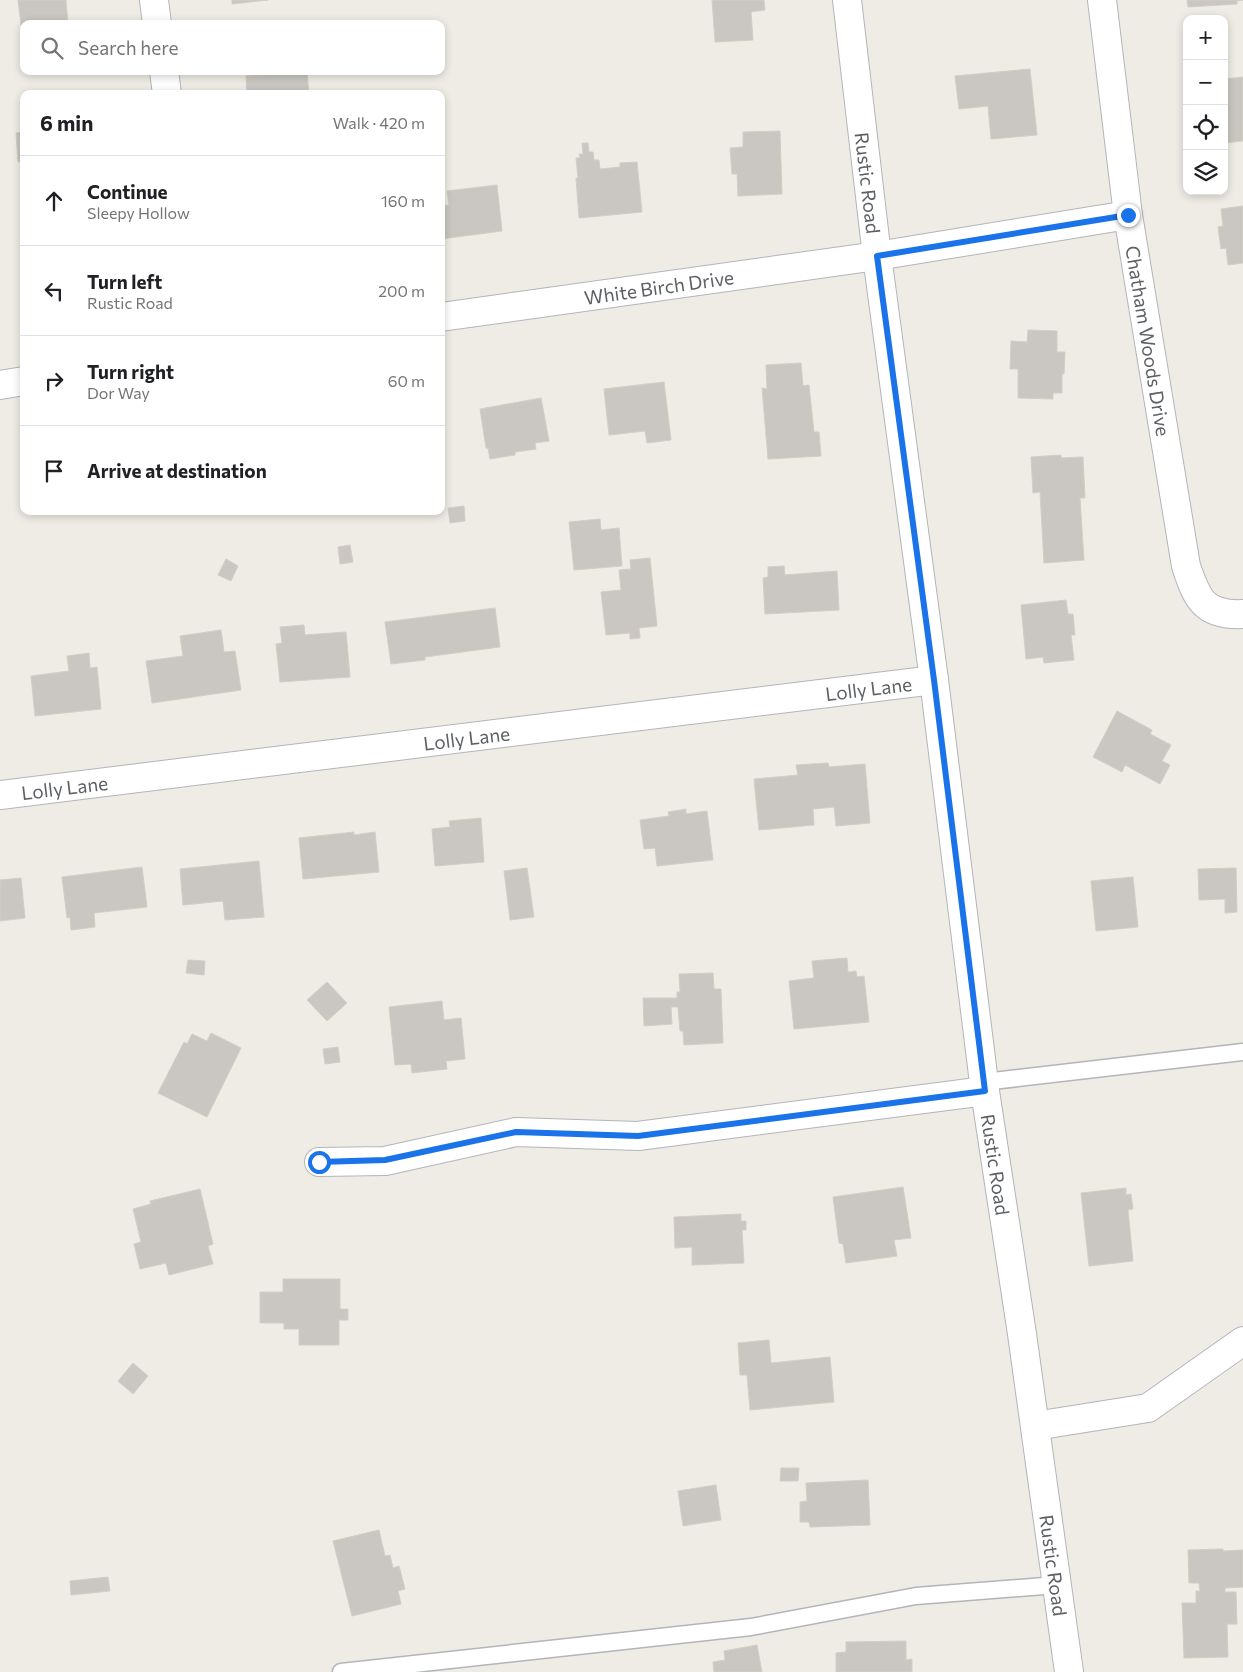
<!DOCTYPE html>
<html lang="en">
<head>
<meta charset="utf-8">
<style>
  body { margin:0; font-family:Commissioner,sans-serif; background:#f2f2f2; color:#202124 }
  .controls { position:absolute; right:15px; top:15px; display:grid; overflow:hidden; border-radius:10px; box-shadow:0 2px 8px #0003 }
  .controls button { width:45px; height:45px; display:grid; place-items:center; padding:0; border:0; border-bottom:1px solid #e0e0e0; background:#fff; color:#202124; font:25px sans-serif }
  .stop { position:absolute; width:15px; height:15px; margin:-11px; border:4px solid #1a73e8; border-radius:50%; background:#fff }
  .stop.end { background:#1a73e8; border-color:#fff; box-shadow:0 1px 5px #0008 }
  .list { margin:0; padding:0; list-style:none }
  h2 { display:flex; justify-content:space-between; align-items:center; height:65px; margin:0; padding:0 20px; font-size:21px }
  h2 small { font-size:16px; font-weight:400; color:#757577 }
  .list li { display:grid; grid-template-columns:32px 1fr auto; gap:15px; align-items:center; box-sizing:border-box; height:90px; padding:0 20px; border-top:1px solid #e0e0e0 }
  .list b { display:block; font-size:19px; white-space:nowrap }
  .list p { margin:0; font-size:16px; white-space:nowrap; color:#757577 }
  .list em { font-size:16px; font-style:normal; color:#757577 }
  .icon { flex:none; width:28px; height:28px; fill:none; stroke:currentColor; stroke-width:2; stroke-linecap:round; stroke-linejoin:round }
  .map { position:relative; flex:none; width:1243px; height:1672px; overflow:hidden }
  .search { position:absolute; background:#fff; box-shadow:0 2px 8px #0003; left:20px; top:20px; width:425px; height:55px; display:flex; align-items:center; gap:12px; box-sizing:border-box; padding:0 18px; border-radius:10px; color:#757577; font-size:19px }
  .panel { position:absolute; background:#fff; box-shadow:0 2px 8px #0003; left:20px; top:90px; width:425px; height:425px; border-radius:10px }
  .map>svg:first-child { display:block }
  .building { fill:#cac7c2; stroke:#d3cec3 }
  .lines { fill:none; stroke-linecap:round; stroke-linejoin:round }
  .service-casing { stroke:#b2b5b9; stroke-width:19 }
  .minor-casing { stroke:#b2b5b9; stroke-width:30 }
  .tertiary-casing { stroke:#b2b5b9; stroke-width:30 }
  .service { stroke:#fff; stroke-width:16 }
  .minor { stroke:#fff; stroke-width:28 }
  .tertiary { stroke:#fff; stroke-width:28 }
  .route { stroke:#1a73e8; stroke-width:6 }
  .labels { text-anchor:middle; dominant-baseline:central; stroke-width:4.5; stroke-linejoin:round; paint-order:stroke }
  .street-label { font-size:19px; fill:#5d6064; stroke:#fff }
</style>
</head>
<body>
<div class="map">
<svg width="1243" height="1672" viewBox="0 0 1243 1672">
  <rect width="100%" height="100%" fill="#eeece5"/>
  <!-- building -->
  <path class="building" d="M18,0h48l2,24h-44l-3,1z
    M232,0h36l-36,4z
    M712,0h52l1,10 -14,2 2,28 -38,2z
    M1187,0h56l-6,1v3l-49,3z
    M1030,69l7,66 -46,4 -3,-33 -29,3 -4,-33z
    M307,73l2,21h-62l-1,-18z
    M1243,77v64l-19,2v-64z
    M780,131l2,63 -44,2 -1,-22h-5l-2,-26 13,-1v-15z
    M24,132v29l-6,1 -2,-29z
    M582,143h6l1,9h4l1,8h5l1,9 20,-2v-4l17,-1 5,50 -63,6 -3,-40h2l-2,-20h4l-1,-4h4z
    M497,185l5,46 -61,8v-33l8,-1 -2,-14z
    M1243,206v57l-15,2 -2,-17 -5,1 -3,-22 5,-1 -2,-17z
    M1028,330l29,1v21h8l-1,22h-2v19h-9v6l-35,-1v-29h-8l1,-28 16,1z
    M801,363l2,23 6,-1 5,47h5l2,24 -53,3 -6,-71 5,1 -1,-24z
    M664,382l7,58 -24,3 -2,-12 -36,4 -5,-46z
    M541,398l8,43 -14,2 1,6 -21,3v3l-25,4 -2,-11h-2l-6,-39z
    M1061,455v3l22,-1 2,41h-5l4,62 -40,3 -4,-71 -7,1 -2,-36z
    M464,506l1,15 -15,2 -2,-15z
    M600,519l1,11 18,-2 3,38 -48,4 -5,-48z
    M350,545l3,17 -13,2 -2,-17z
    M650,558l7,68 -18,2 1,10 -10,1v-6l-24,2 -5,-43 20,-2 -2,-20 12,-1 -1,-9z
    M226,559l12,7 -7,15 -13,-6z
    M784,566l1,9 52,-4 2,39 -74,4 -2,-36 5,-1v-10z
    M1066,600l2,14h5l2,21h-4l3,25 -30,3 -1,-6 -17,2 -5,-54z
    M495,608l5,39 -75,10v3l-34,4 -6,-42z
    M304,625l1,10 41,-3 4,45 -70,5 -4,-38 6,-1 -2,-16z
    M221,630l3,22 11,-1 6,39 -89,13 -6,-42 37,-5 -3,-20z
    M89,653l1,15 7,-1 4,42 -66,7 -4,-40 38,-5 -2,-15z
    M1117,711l35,19 -2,4 21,11 -9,16 8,4 -10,19 -35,-19 -3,7 -29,-15z
    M828,763l1,4 36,-3 5,59 -34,3 -2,-19 -21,2 1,16 -55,5 -5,-51 44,-4 -2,-10z
    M686,809v5l21,-3 6,49 -56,6 -2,-18 -11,1 -4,-29 29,-4 -1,-4z
    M481,818l3,44 -49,4 -3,-37 18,-2 -1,-6z
    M354,832v3l21,-3 4,40 -76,7 -4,-41z
    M259,861l5,56 -39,3 -2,-19 -40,4 -3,-36z
    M142,867l5,40 -53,6 1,14 -24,3 -1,-13 -3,1 -5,-41z
    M527,868l7,49 -24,3 -6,-49z
    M1236,868l1,44 -12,1v-14l-26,1 -1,-31z
    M1133,877l5,50 -42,4 -5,-50z
    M21,878l4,40 -25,3v-41z
    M847,958l1,14 8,-1 1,6 7,-1 5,46 -75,7 -5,-48 25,-3 -2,-17z
    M188,960l17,1 -1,14 -18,-2z
    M713,973l1,16h7l2,54 -39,2 -1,-14h-3l-2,-24h-7l1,17 -28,2 -1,-28h34v-6h3l-1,-18z
    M327,982l20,21 -20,18 -20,-21z
    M442,1001l2,19 17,-2 4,41 -19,2 1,8 -35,4 -1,-9 -16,1 -6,-58z
    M211,1033l30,15 -34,69 -49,-24 26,-51 3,2 5,-10 15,7z
    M338,1047l2,15 -15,2 -2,-15z
    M903,1187l8,51 -17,2 3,16 -51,7 -3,-19 -4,-1 -6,-46z
    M1126,1188v7l5,-1 2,15 -5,1 5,51 -44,5 -8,-73z
    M200,1189l13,55 -5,2 5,18 -44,11 -3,-12 -26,6 -6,-25 7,-2 -8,-33 18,-5 -1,-3z
    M741,1214v7h5v9h-4l2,33 -52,2v-18l-17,1 -1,-31z
    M283,1279h57v30h8v11h-9v25h-40v-16h-15v-6h-24v-31h23z
    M769,1340l2,23 59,-6 4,45 -84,8 -3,-35h-7l-2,-32z
    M133,1363l15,13 -15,18 -15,-13z
    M781,1468h18l-1,13h-18z
    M868,1480l2,45 -60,2 -1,-5h-9v-20l7,-1 -1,-18z
    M716,1485l5,35 -38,6 -5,-35z
    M379,1530l6,26 5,-1 3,13 6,-2 6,23 -7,2 3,13 -49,12 -19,-75z
    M1223,1549v2l20,-1v37l-18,1v4h11l1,32h-10l1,33 -44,1 -2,-55h14v-12h4l-1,-8h-10l-1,-33z
    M108,1577l2,14 -39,4 -1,-14z
    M906,1641v19l6,-1v13h-76v-19l10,-1v-10z
    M757,1645l5,27h-48l-1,-10 12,-2 -1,-9z"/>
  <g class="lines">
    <defs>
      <path id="service" d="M984,1082l259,-30
        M341,1672l410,-45 165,-31 141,-11"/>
      <g id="minor">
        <path d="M154,0l3,24"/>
        <path id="s1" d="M1102,0l26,215 58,351c11,33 18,50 57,48"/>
        <path d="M164,71l3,23"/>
        <path id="s2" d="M441,317l436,-61 251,-41"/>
        <path d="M0,385l24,-4"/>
        <path id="s3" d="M0,795l934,-115"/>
        <path d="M319,1162l66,-1 131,-29 122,4 347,-45"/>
        <path d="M1035,1426l113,-18 95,-67"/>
      </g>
      <g id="tertiary">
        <path id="s4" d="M847,0l30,256 57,424 51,411 37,243 47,338"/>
      </g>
    </defs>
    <!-- service casing -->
    <use href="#service" class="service-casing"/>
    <!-- minor casing -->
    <use href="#minor" class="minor-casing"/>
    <!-- tertiary casing -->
    <use href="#tertiary" class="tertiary-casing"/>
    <!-- service -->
    <use href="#service" class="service"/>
    <!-- minor -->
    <use href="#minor" class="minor"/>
    <!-- tertiary -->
    <use href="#tertiary" class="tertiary"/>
  </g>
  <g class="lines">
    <!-- route -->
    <path class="route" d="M319,1162l66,-2 131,-28 122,4 347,-45 -51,-411 -57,-424 251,-41"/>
  </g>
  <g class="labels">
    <!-- street labels -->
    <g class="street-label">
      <text stroke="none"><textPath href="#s4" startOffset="184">Rustic Road</textPath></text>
      <text stroke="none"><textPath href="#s2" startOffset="220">White Birch Drive</textPath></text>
      <text stroke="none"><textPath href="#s1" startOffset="344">Chatham Woods Drive</textPath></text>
      <text stroke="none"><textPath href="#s3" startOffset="875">Lolly Lane</textPath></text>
      <text stroke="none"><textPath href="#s3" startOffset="470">Lolly Lane</textPath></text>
      <text stroke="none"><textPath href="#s3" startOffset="65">Lolly Lane</textPath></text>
      <text stroke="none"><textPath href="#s4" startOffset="1174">Rustic Road</textPath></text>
      <text stroke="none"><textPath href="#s4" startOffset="1579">Rustic Road</textPath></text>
    </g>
  </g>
</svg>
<div class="controls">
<button>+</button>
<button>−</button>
<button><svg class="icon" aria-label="locate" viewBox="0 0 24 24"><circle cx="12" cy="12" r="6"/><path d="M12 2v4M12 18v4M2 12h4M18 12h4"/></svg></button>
<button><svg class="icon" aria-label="layers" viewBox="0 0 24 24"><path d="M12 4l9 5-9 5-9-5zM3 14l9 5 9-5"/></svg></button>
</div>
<div class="stop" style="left:319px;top:1162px"></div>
<div class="stop end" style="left:1128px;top:215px"></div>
<div class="search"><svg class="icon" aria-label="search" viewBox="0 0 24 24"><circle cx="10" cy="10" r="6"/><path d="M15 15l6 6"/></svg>Search here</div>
<section class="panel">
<h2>6 min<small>Walk · 420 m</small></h2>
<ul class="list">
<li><svg class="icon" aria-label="ahead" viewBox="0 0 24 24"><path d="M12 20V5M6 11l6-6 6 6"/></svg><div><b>Continue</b><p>Sleepy Hollow</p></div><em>160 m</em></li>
<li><svg class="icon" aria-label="left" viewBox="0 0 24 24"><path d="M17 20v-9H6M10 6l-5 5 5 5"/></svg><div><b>Turn left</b><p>Rustic Road</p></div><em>200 m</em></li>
<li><svg class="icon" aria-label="right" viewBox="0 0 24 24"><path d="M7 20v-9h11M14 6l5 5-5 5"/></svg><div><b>Turn right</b><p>Dor Way</p></div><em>60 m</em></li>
<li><svg class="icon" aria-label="arrive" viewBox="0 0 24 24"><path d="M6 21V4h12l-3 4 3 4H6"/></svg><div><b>Arrive at destination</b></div></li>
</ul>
</section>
</div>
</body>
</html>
